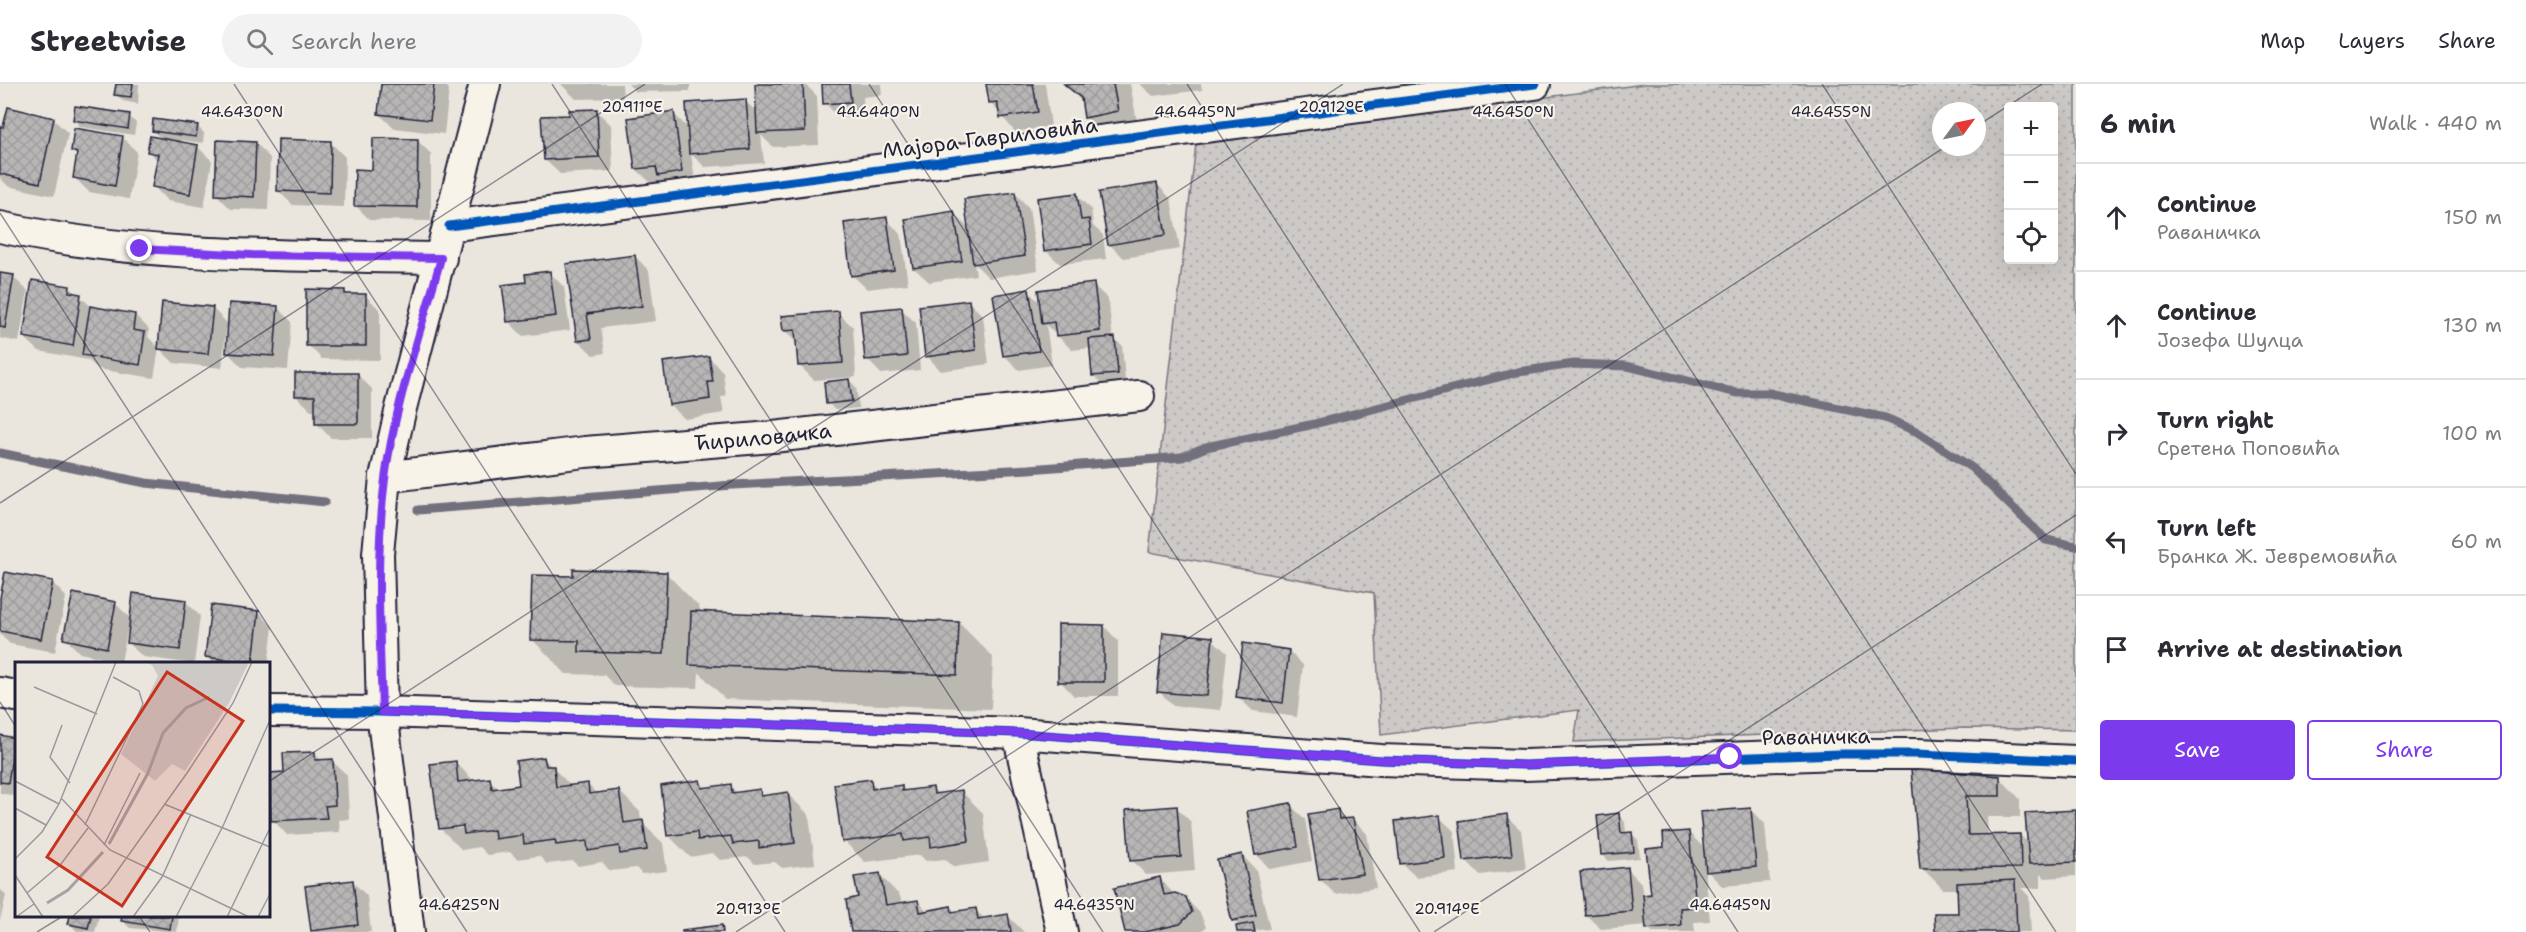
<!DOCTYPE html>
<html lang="en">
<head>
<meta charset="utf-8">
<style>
  body { margin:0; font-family:"Shantell Sans",sans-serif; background:#f2f2f3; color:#2b2b33 }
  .controls { position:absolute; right:18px; top:18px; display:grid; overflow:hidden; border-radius:6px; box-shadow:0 6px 24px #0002 }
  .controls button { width:54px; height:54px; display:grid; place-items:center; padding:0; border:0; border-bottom:2px solid #e1e1e2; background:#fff; color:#2b2b33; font:30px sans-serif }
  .compass { position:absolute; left:1932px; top:18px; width:54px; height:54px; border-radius:50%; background:#fff; box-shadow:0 6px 24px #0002; rotate:57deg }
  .stop { position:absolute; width:18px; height:18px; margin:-14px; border:4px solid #7c3aed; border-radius:50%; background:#fff }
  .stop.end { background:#7c3aed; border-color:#fff; box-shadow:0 2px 6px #0008 }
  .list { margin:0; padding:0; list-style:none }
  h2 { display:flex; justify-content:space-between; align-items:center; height:78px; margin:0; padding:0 24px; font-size:26px }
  h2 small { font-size:20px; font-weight:400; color:#7c7c81 }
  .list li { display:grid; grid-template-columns:39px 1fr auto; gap:18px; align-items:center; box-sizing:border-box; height:108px; padding:0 24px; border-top:2px solid #e1e1e2 }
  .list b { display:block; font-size:22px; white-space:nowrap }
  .list p { margin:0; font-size:20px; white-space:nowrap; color:#7c7c81 }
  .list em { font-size:20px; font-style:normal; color:#7c7c81 }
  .actions { display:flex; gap:12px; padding:18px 24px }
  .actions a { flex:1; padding:14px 0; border:2px solid #7c3aed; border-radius:6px; text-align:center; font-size:21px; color:#7c3aed }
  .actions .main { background:#7c3aed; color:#fff }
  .icon { flex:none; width:33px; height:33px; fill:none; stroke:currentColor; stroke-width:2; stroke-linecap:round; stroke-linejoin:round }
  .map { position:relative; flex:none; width:2076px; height:848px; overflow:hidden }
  header { display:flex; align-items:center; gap:36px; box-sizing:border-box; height:84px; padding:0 30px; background:#fff; border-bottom:2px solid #e1e1e2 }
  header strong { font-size:28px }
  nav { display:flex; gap:33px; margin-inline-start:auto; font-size:21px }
  .search { width:420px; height:54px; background:#f2f2f3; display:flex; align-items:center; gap:15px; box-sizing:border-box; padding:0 21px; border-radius:33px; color:#7c7c81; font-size:22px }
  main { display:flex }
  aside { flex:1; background:#fff }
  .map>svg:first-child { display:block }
  .grass { fill:url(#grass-dots); stroke:#787680; stroke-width:1.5; fill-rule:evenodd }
  .shadow { fill:#0003; fill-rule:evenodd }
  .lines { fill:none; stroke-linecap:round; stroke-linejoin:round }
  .stream { stroke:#716f7b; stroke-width:9 }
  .building { fill:url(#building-cross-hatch); stroke:#22223b; stroke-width:1.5 }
  .minor-casing { stroke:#22223b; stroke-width:34 }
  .minor { stroke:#f7f3e8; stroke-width:30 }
  .cycleway-casing { stroke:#f7f3e8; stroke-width:13 }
  .cycleway { stroke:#0057b8; stroke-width:9 }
  .route { stroke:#7c3aed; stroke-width:8 }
  .ticks { fill:none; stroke:#22223b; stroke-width:1.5; stroke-opacity:0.45 }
  .labels { text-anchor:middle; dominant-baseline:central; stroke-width:4.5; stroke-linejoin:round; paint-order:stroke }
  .street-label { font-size:21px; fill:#22223b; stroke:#f7f3e8 }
  .inset-river { fill:none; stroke:#a6a3a6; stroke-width:3 }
  .inset-road { fill:none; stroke:#9a989d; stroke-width:1.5 }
  .view { fill:#c8321e; fill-opacity:0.15; stroke:#c8321e; stroke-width:3 }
  .inset-edge { fill:none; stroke:#22223b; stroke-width:3 }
  .ticks-label { font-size:15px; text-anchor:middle; fill:#22223b; stroke:#f7f3e8; stroke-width:4.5; stroke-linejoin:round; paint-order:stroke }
</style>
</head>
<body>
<header>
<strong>Streetwise</strong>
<div class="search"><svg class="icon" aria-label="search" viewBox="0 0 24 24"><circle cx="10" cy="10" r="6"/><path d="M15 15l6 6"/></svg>Search here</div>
<nav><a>Map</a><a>Layers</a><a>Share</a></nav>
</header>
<main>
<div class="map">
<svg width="2076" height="848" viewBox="0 0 2076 848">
  <defs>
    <pattern id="grass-dots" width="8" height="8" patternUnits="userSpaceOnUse" patternTransform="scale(1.5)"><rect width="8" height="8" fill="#cdc9c6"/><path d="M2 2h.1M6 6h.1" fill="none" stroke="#b0acab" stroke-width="1.8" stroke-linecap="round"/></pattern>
    <pattern id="building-cross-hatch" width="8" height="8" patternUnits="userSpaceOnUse" patternTransform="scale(1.5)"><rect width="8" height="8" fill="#b8b6b5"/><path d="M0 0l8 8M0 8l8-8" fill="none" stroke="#9e9c9d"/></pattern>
  </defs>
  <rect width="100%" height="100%" fill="#eae6de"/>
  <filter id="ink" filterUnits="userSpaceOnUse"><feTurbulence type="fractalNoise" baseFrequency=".0167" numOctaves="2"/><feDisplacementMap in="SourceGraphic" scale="12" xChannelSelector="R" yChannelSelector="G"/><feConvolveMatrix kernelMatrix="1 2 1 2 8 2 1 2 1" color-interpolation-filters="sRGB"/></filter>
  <g filter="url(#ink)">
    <!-- grass -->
    <path class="grass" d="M1644,0h432v646l-111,-2 -391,14 5,-32 -198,25 -7,-142 -225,-41 47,-408zM2008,22h46v154h-46zM1941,27h36v36h-36z"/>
    <!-- shadow -->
    <path class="shadow" d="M117,0h22l-1,20 -15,-3 -7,-7z
      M382,0h62l5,5 -5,45 -50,-6 -15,-14z
      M622,0l1,14 -47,1 -15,-15z
      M628,0h62v7l-54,1z
      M757,0h48l12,12 2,49 -46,2 -12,-12 3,28 -59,4 -14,-13 5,33 -22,3 -8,-9 -15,2 -15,-14 37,-56 16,16 56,-28 13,12z
      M823,0h58l1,11 -19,2 1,19 -25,2 -14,-15z
      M988,0h57l6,42 -36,6 -24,-29z
      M1065,0h65l9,48 -33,6 -21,-21 -2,-14z
      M1140,0h61l1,6 -49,6z
      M596,26l15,15 2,46 -53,3 -15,-14 26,-44z
      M129,32l7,7 -2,12 -53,-8 -7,-7z
      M53,35l15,14 -14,63 -46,-10 -8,-8v-50z
      M197,42l7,7 -1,10 -23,-3v3l17,3 15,15 -8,46 -36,-6 -14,-14 4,-26 -9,-10 14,-11 -10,-9z
      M122,53l15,15 -8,47 -40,-7 -14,-14 3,-21 -6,-6z
      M417,56l14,14v67l-61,-1 -14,-14 18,-35z
      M330,58l15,15 -1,50 -51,-2 -15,-14z
      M256,59l14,15 -2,52 -37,-1 -15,-15z
      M1157,100l14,15 9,50 -56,9 -15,-14z
      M1015,109l14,15 9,62 -49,8 -15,-15 2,12 -47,7 -15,-14 39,-56 16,17z
      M1076,111l15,14 2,17 10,9 3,24 -46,5 -15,-14z
      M886,135l15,15 7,50 -41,5 -15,-14z
      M635,172l14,15 7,50 -55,7 4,25 -12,2 -15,-15 -10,-75z
      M549,188l15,15 6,43 -47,6 -15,-15 20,-38z
      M0,190l13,3 15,14 -9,51 -19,-4z
      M1093,201l15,14 5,40 9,6 3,36 -25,2 -7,-8 -2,-27 -19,2 -26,-25 6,40 -33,5 -14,-14 23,-65 13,13z
      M69,203l24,21 42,7 14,14 -1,8 11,11 -5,30 -56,-9 -10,-9 -49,-9 -15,-14z
      M344,207l5,4h16l15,15v50l-58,-1 -14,-14z
      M969,218l14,14 6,48 -48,7 -14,-15z
      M277,223l15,15 -4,48 -46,-3 -14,-14 1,-24h-3l-4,39 -48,-5 -14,-14 52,-41 17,17z
      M901,225l15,14 4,47 -39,4 -14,-15z
      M838,229l15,14 3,50 -42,3 -14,-14 -2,-22 -14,-14z
      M709,273l14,15 3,24 -5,1 3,16 -39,6 -15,-14z
      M357,290l15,15v49h-41l-14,-14v-14h-6l-15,-14z
      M849,296l7,7 3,21 -24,2 -7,-7z
      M666,489l34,35v5l259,10 34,34 -2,52 -266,-10 -26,-27 -1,16 -83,-2 -11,-11 -38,-1 -34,-35 42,-62z
      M52,498l14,15 -11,55 -45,-8 -10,-10v-28z
      M186,518l14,14 -6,48 -51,-7 -15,-14 1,-11h-2l-6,30 -41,-9 -15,-15 50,-35 16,16z
      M259,528l14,15 -5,38 -55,-1 -7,-8z
      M1104,542l14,15v55h-44l-14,-15z
      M1212,555l15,14 -6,57 -48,-4 -14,-15z
      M1289,567l14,14 -6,52 -44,-6 -15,-14z
      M0,653l16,4v55l-16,-3z
      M314,669l8,8h10l15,14 2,44 -10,1 1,12 -53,3 -14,-15 12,-47z
      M544,675l28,28 15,-3 10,10 22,-3 21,21 1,10 22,21 4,28 -25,3 -6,-6 -26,3 -8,-9 -24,4 -5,-5 -26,3 -8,-8 -22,3 -7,-7 -23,3 -8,-8 -17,3 -21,-21 14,-67 20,20 14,-2 10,9 22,-3zM471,740v3l-15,2v-3z
      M1913,686l86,7 21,22v18h-33l1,19 32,-1 9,9 47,-32v64l-31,2 -4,-4v14h-20l8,8 2,36h-94l22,-18v-25h-16l-21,-21z
      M870,697l9,9 22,-4 6,6 26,-4 6,7 23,-3 21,21 6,49 -35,5 -9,-8 -19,2 -6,-6 -55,7 -21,-21z
      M700,698l7,7 23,-3 8,8 22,-3 5,6 23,-3 21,21 6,49 -33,4 -7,-6 -20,2 -7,-7 -28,3 -7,-7 -23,4 -21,-21z
      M1290,721l15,14 7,42 -42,8 -14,-15z
      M1176,723l15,15 4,49 -49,4 -14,-15z
      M1751,725l14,15 5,58 -48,4 -17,-17 5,52 -16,1 1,10h-43l-5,-7 -46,4 -15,-14 41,-47 14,15 2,14 10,-1 13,-48 22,-16 17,17z
      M1337,727l10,9 6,-1 14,15 9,54 -41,6 -14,-14z
      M1618,731l7,7 1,12 5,-1 7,7 2,18 -31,3 -7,-7z
      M1506,732l15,14 5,39 -46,6 -14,-15z
      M1439,733l15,14 4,41 -42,5 -15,-14z
      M1242,771l14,15 14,59 -31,3 1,-5 -7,-7z
      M879,790l21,22 2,8 16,-3 10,11 22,-4 5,5 20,-3 10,9 22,-4 17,17h-171l6,-34z
      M1159,794l15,16 11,4 15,15 6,14 -6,5h-73z
      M352,797l15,15 4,36h-57l-2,-2z
      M0,805l6,6 -6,26z
      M72,832h27l-4,16 -18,-1 -7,-7z
      M123,832h56l-2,16 -47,-4 -7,-7z"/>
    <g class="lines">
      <!-- stream -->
      <path class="stream" d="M0,369l146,30 179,19
        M418,426l315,-25 296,-16 153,-12 24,-10 104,-22 208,-53 56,-8 53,2 110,27h32l116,25 31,13 56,37 74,72 30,6"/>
    </g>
    <!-- building -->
    <path class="building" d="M116,0h17l-2,13 -17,-2z
      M381,0h53l-4,36 -52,-6z
      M755,0h48l2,47 -48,2z
      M822,0h27l2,18 -28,2z
      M986,0h47l5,28 -38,6 -3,-16 -8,1z
      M1064,0h49l5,27 -34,7 -3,-20z
      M746,15l4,50 -61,5 -3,-51z
      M75,22l55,8 -2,15 -55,-9z
      M8,23l46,11 -14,65 -40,-9v-47h3z
      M597,25l2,48 -55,3 -3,-44 28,-1v-5z
      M674,27l8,61 -24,4 -2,-9 -21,2 -7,-51z
      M153,35l45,6 -2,12 -44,-6z
      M74,44l49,8 -8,50 -42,-8 4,-25 -6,-2z
      M150,52l48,9 -8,49 -38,-7 6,-33 -11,-2z
      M373,54l45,1 -1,68 -63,-1 1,-37 17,1z
      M278,55l53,2 -1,52 -53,-2z
      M217,56l39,2 -2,55 -39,-2z
      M1157,99l9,52 -58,10 -9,-53z
      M1015,108l10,64 -52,8 -9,-65z
      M1077,109l4,27 8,-1 3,25 -48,7 -7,-53z
      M954,127l8,50 -49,7 -8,-49z
      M887,133l7,53 -43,6 -7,-53z
      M635,171l7,51 -55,8 4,25 -14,2 -11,-77z
      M550,187l6,45 -49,6 -5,-37 24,-3 -1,-8z
      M0,189l14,2 -9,53 -5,-1z
      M32,196l38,6 -1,6 12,2 -8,52 -50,-9z
      M1094,199l6,48 -44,5 -2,-14 -12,2 -4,-34z
      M306,205l39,1v4h21v52h-60z
      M1029,205l10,62 -36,5 -10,-61z
      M969,216l7,50 -51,7 -6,-51z
      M162,218l51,5 -5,47 -50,-5z
      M229,219l49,3 -4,50 -48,-3z
      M90,222l45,8 -2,16 12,2 -5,33 -58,-10z
      M902,223l5,49 -42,4 -5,-49z
      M839,227l4,52 -45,3 -3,-36 -12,1 -2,-15z
      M1115,253l3,37 -26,2 -3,-37z
      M709,272l4,26h-5l2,17 -41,6 -6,-43z
      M295,289h63v51h-43v-28h-20z
      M849,295l3,22 -26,3 -2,-22z
      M573,485l94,3 -3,82 -85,-2v-11l-49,-1 2,-65 41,1z
      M5,488l48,9 -12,58 -41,-8v-33z
      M73,509l43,9 -9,46 -44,-9z
      M133,509l53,7 -6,50 -53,-7z
      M211,521l48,6 -6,52 -48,-6z
      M691,527l268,11 -2,53 -268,-10z
      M1058,540l46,1v57h-46z
      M1163,548l50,5 -6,59 -50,-4z
      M1243,559l46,7 -6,53 -47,-6z
      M0,651l15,3 -7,45 -8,-1z
      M315,668v8l18,-1 2,46 -10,1 2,12 -56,3 -2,-48 15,-1 -1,-19z
      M544,673l2,9h8l2,21 32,-4 1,11 30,-4 5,33 19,-3 4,30 -27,4 -1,-8 -31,5 -1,-10 -31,4 -1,-5 -31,4 -1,-9 -28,4 -1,-9 -30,4 -1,-8 -24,3 -9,-65 26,-3 2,21 32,-4 2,11 27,-4 -3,-24z
      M1911,685l89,7v20h-34l2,39 52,-1 1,34 -101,1z
      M871,695l1,10 30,-4v6l31,-4 1,7 28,-4 7,51 -38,6 -1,-10 -26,4 -1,-7 -61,8 -8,-58z
      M700,696l2,8 29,-4 1,9 28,-4 1,7 27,-4 7,51 -36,5v-7l-26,3 -2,-8 -33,4 -1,-8 -30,4 -6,-50z
      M1291,719l7,44 -43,8 -8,-44z
      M1177,722l4,51 -51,4 -4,-51z
      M1751,724l5,59 -50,5 -6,-60z
      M1338,725l1,10 14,-1 10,56 -44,6 -11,-66z
      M2076,726v52l-47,2 -4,-51z
      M1619,729l2,20 11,-1 2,20 -33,3 -4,-39z
      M1507,730l5,41 -48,6 -5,-40z
      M1440,731l5,43 -45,6 -5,-43z
      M1689,747l7,76 -16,1 1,17 -35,4 -3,-34 8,-1 -5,-45 18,-2 -1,-14z
      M1242,770l14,61 -24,6 -15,-61z
      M1628,783l4,44 -47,4 -5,-43z
      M880,789l6,32 32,-5 2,12 31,-6 1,6 24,-4 2,11 30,-5 3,18h-160l-5,-32 12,-3 -4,-20z
      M1160,793l4,18 11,-2 11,4 6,15 -12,12 -35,8h-20l-11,-44z
      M353,796l5,45 -47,6 -6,-45z
      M2015,796l2,52h-82l-1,-19h24l-1,-30z
      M70,832h21l-3,12 -20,-4z
      M122,832h50l-2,13 -49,-8z
      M1253,839l2,9h-18l-1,-6z
      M722,841l1,7h-41v-2z"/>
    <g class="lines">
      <defs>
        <g id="minor">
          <path d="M449,142l1086,-142"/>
          <path d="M0,143c144,32 294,28 441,31"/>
          <path id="s1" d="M385,393l200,-25 188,-15 366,-41"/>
          <path d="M0,609l16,3"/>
          <path d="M268,627l114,1 636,21 363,27 144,5 314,-11h79l158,7"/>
          <path d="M1018,649l44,199"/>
          <path d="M409,848l-27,-220 -4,-158 7,-77 16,-69 84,-324"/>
        </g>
      </defs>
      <!-- minor casing -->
      <use href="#minor" class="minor-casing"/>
      <!-- minor -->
      <use href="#minor" class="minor"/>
      <defs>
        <path id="cycleway" d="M449,142l1086,-142
          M268,627l114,1 636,21 363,27 144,5 314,-11h79l158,7"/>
      </defs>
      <!-- cycleway casing -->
      <use href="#cycleway" class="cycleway-casing"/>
      <!-- cycleway -->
      <use href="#cycleway" class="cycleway"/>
    </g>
  </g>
  <g class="lines" filter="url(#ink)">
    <!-- route -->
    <path class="route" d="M140,165l112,6 189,3c-19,71 -47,148 -56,221 -10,78 -5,155 -3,233l636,21 363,27 144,5 205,-8"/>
  </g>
  <!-- ticks -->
  <path class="ticks" d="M234,0l551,848M552,0l551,848M869,0l551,848M1187,0l551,848M1505,0l551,848M1822,0l254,390M1977,42l65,-42M0,129l467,719M0,419l645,-419M0,618l16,25M268,698l1075,-698M139,832l11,16M37,848l26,-16M736,848l1209,-785M1434,848l642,-417"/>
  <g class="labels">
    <!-- street labels -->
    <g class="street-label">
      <text transform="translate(990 54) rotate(-7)">Мајора Гавриловића</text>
      <text stroke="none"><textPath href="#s1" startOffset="380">Ћириловачка</textPath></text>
      <text transform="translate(1816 653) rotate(-1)">Раваничка</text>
    </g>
  </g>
  <!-- overview -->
  <g transform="translate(15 578)">
    <rect width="255" height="255" fill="#eae6de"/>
    <path d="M130,0h104l-20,41 -44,68 -13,-7 -17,17 -34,-27 37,-78 -6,-11z" fill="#cdc9c6"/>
    <path class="inset-river" d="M94,182l39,-71 15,-40 23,-25 23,-11M32,241l21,-13 35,-38"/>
    <path class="inset-road" d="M19,25l63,27M47,63l-12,32 20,26M0,119l44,23M47,137l48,51 139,67M149,142l106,43M0,146l31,17M70,163l58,-121 -4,-13 -26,-14M89,183l36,-72M0,197l27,-27 17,-28 57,-142M0,213l28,42M12,231l34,-29 27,-36M1,255l18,-13M57,255l36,-33 79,-111 46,-70 19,-41M118,255l29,-40 29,-63M161,255l47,-91 47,-106M212,255l43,-89M243,255l12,-23"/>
    <path class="view" d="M152,10l76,49 -121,185 -75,-49z"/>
    <rect width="255" height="255" class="inset-edge"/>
  </g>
  <g class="ticks-label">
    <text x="632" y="28">20.911°E</text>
    <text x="1331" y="28">20.912°E</text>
    <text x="1831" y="33">44.6455°N</text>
    <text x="242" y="33">44.6430°N</text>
    <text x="878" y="33">44.6440°N</text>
    <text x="1195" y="33">44.6445°N</text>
    <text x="1513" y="33">44.6450°N</text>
    <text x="459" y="826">44.6425°N</text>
    <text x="1094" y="826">44.6435°N</text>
    <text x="1730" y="826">44.6445°N</text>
    <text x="748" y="830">20.913°E</text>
    <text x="1447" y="830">20.914°E</text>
  </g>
</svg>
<div class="controls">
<button>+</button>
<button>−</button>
<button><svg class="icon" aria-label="locate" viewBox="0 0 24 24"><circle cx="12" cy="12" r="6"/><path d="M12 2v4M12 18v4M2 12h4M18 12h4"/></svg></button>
</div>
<svg class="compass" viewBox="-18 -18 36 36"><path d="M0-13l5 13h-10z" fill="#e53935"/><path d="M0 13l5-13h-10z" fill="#7c7c81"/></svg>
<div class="stop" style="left:1730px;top:673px"></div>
<div class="stop end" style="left:140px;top:165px"></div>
</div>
<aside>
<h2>6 min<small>Walk · 440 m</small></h2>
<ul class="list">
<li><svg class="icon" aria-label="ahead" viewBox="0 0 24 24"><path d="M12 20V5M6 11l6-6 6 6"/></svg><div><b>Continue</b><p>Раваничка</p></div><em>150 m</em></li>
<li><svg class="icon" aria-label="ahead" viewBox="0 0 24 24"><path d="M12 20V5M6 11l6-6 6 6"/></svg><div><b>Continue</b><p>Јозефа Шулца</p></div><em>130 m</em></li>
<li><svg class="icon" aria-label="right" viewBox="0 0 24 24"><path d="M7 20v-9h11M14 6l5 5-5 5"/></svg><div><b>Turn right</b><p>Сретена Поповића</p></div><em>100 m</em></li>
<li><svg class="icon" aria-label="left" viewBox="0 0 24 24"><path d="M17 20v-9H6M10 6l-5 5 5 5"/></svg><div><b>Turn left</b><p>Бранка Ж. Јевремовића</p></div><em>60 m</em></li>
<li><svg class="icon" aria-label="arrive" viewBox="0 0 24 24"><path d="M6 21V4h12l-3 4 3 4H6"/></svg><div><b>Arrive at destination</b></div></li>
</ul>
<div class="actions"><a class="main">Save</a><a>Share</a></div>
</aside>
</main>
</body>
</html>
